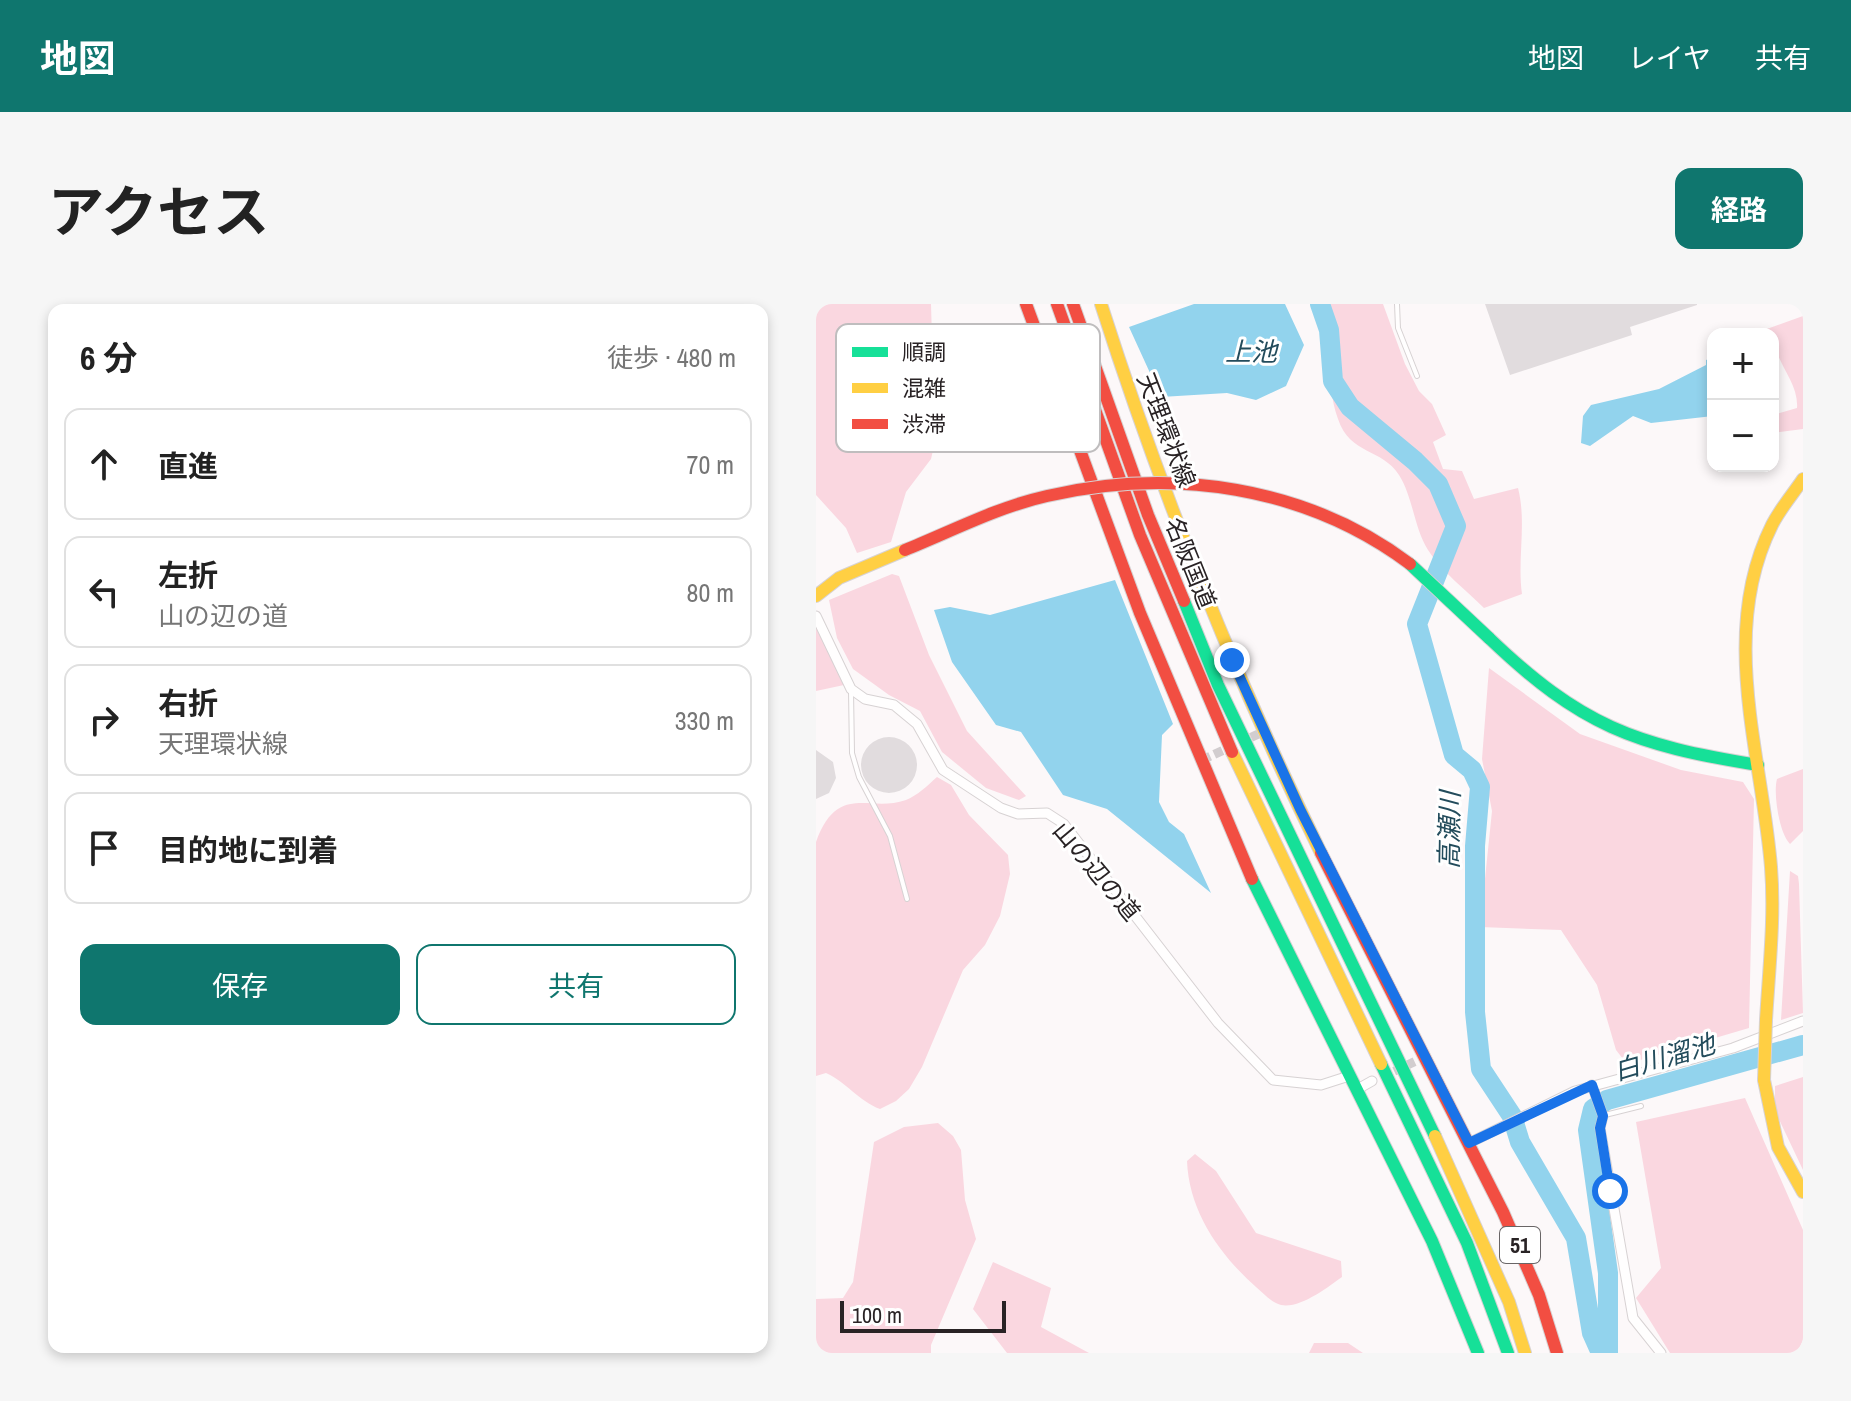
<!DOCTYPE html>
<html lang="ja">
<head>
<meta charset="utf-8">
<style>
  body { margin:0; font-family:"Archivo Narrow","Noto Sans JP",sans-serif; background:#f6f6f6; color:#222 }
  .controls { position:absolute; right:24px; top:24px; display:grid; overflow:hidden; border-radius:16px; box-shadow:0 4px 12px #0003 }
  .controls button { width:72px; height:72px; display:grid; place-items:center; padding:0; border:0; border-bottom:2px solid #e0e0e0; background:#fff; color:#222; font:40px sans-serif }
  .scale { position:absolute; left:24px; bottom:20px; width:166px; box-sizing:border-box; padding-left:8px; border:4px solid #292325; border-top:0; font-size:22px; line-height:28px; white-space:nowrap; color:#292325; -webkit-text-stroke:6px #fff; paint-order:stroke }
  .stop { position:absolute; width:24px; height:24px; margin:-18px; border:6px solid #1a73e8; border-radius:50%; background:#fff }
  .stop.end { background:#1a73e8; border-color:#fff; box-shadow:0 2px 8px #0008 }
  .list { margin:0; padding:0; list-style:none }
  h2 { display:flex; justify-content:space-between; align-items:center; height:104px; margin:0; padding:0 32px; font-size:34px }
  h2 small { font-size:26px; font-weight:400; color:#767676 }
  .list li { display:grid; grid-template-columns:52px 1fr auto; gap:24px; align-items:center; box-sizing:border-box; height:112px; margin:0 16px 16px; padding:0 16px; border:2px solid #e0e0e0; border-radius:16px }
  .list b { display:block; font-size:30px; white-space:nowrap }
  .list p { margin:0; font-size:26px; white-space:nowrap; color:#767676 }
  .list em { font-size:26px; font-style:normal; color:#767676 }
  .actions { display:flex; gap:16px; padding:24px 32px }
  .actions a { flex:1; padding:18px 0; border:2px solid #0f766e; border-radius:16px; text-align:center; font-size:28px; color:#0f766e }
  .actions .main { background:#0f766e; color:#fff }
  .icon { flex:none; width:44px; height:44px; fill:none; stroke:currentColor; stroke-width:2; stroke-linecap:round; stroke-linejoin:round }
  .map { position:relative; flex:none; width:987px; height:1049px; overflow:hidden; border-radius:16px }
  header { display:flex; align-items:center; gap:48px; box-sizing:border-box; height:112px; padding:0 40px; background:#0f766e; color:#fff }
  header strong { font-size:38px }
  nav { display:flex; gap:44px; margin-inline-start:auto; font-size:28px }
  .intro { display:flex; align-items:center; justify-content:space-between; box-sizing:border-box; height:192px; padding:0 48px }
  h1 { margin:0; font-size:56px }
  .button { padding:20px 36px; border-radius:16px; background:#0f766e; color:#fff; font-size:28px; font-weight:700 }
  main { display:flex; gap:48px; padding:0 48px }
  aside { flex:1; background:#fff; border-radius:16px; box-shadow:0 4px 12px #0003 }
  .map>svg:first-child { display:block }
  .green { fill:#fad7e0 }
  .water { fill:#92d3ed }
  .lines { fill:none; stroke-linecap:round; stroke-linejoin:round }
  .river { stroke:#92d3ed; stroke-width:20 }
  .building { fill:#e1dcde }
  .street-tunnel { stroke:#d2cdcf; stroke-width:9; stroke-dasharray:9 4.5; stroke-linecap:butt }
  .lane-casing { stroke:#d7d2d3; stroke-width:6 }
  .street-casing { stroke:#d7d2d3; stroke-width:11 }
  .fast-casing { stroke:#d7d2d3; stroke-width:14 }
  .slow-casing { stroke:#d7d2d3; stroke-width:14 }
  .jam-casing { stroke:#d7d2d3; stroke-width:14 }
  .lane { stroke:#fffefe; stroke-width:4 }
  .street { stroke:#fffefe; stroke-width:9 }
  .fast { stroke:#16e098; stroke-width:12 }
  .slow { stroke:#ffcf43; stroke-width:12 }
  .jam { stroke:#f24e42; stroke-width:12 }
  .fast-bridge-casing { stroke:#d7d2d3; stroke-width:14; stroke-linecap:butt }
  .slow-bridge-casing { stroke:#d7d2d3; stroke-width:14; stroke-linecap:butt }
  .jam-bridge-casing { stroke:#d7d2d3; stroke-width:14; stroke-linecap:butt }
  .fast-bridge { stroke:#16e098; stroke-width:12 }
  .slow-bridge { stroke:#ffcf43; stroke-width:12 }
  .jam-bridge { stroke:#f24e42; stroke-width:12 }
  .route { stroke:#1a73e8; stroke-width:10 }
  .labels { text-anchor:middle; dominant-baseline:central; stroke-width:6; stroke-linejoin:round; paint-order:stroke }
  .shield { fill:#fff; stroke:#696566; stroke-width:2 }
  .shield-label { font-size:22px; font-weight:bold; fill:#292325 }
  .street-label { font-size:24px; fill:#292325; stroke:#fff }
  .water-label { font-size:26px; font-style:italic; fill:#234c5c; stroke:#fff }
  .key { fill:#fff; stroke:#bfbdbe; stroke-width:2 }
  .key-label { font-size:22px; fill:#292325 }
</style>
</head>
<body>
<header>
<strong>地図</strong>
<nav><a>地図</a><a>レイヤ</a><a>共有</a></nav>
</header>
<div class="intro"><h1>アクセス</h1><a class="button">経路</a></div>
<main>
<aside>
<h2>6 分<small>徒歩 · 480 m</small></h2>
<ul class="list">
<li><svg class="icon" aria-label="ahead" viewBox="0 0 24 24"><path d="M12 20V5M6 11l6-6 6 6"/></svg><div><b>直進</b></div><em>70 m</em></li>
<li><svg class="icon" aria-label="left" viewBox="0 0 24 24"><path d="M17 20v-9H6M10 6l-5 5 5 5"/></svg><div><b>左折</b><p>山の辺の道</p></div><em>80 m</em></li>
<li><svg class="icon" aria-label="right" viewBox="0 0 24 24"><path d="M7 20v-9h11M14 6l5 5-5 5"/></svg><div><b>右折</b><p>天理環状線</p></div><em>330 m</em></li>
<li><svg class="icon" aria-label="arrive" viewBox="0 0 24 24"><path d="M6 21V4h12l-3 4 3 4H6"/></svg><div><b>目的地に到着</b></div></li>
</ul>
<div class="actions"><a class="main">保存</a><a>共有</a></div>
</aside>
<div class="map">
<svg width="987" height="1049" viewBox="0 0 987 1049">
  <rect width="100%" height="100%" fill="#fcf8f9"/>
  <!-- green -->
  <path class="green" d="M0,0h115l4,138 -4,17 -25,33 -15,50 -34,11 -11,-25 -30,-33z
    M505,0h62l22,60 14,27 13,13 14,31 -13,7 10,27 19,2 12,28 44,-11c9,35 -1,71 4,106l-38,14c-18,-18 -43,-37 -56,-58 -14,-22 -15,-53 -29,-75 -17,-27 -49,-20 -61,-56 -13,-37 -6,-75 -17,-115z
    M987,12v113l-30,4v-18l24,-7c2,-27 -24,-47 -24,-74l-9,-4z
    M76,270l7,2 30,79 38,76 59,65 -7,4 -33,-12 -44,-36 -22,-41 -31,-16 -36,-26 -16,-31 -8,-38z
    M0,320l28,61 -28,6z
    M673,364l91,66 101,36 62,12 11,17 -5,229 -122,36 -11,-14 -19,-65 -36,-55 -81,-3 12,-116 -10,-52z
    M987,465v62l-13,13c-11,-11 -17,-51 -13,-65z
    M121,473l14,8 18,30 39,40 2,19 -10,42 -15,29 -22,25 -41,97 -13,22 -13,12 -16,8c-21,-8 -34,-27 -54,-36l-10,3v-234c22,-60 53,-29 90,-42 12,-5 21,-14 31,-23z
    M974,567l8,5 1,8 4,129 -22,7z
    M987,773v93l-28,-59v-25z
    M929,794l58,132v110l-6,13h-127l-34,-55 25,-30 -25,-146z
    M122,819l15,13 8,14 4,50 11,39 -45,106v8h-115v-54l27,-1 10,-16 21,-140 30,-15z
    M379,850l21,17 40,62 85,28 1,16c-14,10 -42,32 -61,28 -9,-2 -18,-12 -25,-18 -36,-32 -67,-75 -69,-126z
    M177,958l58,26 -10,39 48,26h-82l-34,-44z
    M498,1039h34l15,10h-54z"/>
  <!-- water -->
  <path class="water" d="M378,0h91l19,41 -18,41 -30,14 -29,-7 -66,4 -32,-70z
    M897,53v59l-62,7 -18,-7 -43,30 -9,-3 2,-27 8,-11 68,-16 47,-24v-5z
    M299,276l58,144 -11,11 -3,67 10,20 15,12 27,59 -104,-84 -44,-14 -42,-63 -25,-7 -44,-63 -18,-52 16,-3 40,8z"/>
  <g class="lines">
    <!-- river -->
    <path class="river" d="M504,0l9,26 4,51 17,26 65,54 23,23 18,42 -39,98 37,131 18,15 8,17 -5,59v166l6,57 31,47 8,26 56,96 16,95 9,20
      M792,1049v-80l-20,-143 5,-21 14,-9 196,-55"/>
  </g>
  <!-- building -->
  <path class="building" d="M669,0h212v1l-67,22 2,8 -122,40z
    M45 461a28 28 0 1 1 56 0a28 28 0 1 1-56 0Z
    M0,446l17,12 3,16 -7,15 -13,6z"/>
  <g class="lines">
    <!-- street-tunnel -->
    <path class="street-tunnel" d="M386,456l63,-29
      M566,773l34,-16"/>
    <defs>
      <path id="lane" d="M581,0l1,24 19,48
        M35,387l1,62 7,24 31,59 17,63
        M789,811l36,-9"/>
      <path id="street" d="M0,312l35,73 14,10 29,6 23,19 26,46 58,38 17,6 29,-1 17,11 154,199 55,57 48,5 28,-9
        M776,781l11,31 -3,12 33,190 28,35
        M540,786l16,-9
        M653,839l106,-52 158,-43 70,-27"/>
      <path id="fast" d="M368,297l34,84 217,451
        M673,334c92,88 145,107 269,127
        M436,575l180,362 46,112
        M565,760l86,179 41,110"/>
      <path id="slow" d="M285,0c60,188 133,371 220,549
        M0,292l23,-18 66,-28
        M416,448l149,312
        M950,716c3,-51 9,-102 5,-153 -9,-112 -53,-234 1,-342 8,-16 21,-31 31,-46
        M948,776l14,67 25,45
        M619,832l74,166 16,51"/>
      <path id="jam" d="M210,0l114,309 112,266
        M241,0l83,231 92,217
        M257,0l75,211 36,86
        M505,549l182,359 36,83 18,58"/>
    </defs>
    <!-- lane casing -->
    <use href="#lane" class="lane-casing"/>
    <!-- street casing -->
    <use href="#street" class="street-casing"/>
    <!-- fast casing -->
    <use href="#fast" class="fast-casing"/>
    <!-- slow casing -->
    <use href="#slow" class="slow-casing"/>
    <!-- jam casing -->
    <use href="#jam" class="jam-casing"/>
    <!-- lane -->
    <use href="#lane" class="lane"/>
    <!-- street -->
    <use href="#street" class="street"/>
    <!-- fast -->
    <use href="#fast" class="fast"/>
    <!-- slow -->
    <use href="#slow" class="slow"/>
    <!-- jam -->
    <use href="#jam" class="jam"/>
    <defs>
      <path id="fast-bridge" d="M594,260l79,74"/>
      <path id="slow-bridge" d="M948,776l2,-60"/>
      <path id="jam-bridge" d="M89,246c47,-19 93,-43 142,-54 125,-29 259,-10 363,68"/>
    </defs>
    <!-- fast-bridge casing -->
    <use href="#fast-bridge" class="fast-bridge-casing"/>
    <!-- slow-bridge casing -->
    <use href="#slow-bridge" class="slow-bridge-casing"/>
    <!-- jam-bridge casing -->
    <use href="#jam-bridge" class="jam-bridge-casing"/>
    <!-- fast-bridge -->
    <use href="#fast-bridge" class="fast-bridge"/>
    <!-- slow-bridge -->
    <use href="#slow-bridge" class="slow-bridge"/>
    <!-- jam-bridge -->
    <use href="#jam-bridge" class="jam-bridge"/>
  </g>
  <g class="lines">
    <!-- route -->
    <path class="route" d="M416,356l68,149 169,334 123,-58 11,31 -3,12 10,63"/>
  </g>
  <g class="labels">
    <!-- shield labels -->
    <rect class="shield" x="684" y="923" width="40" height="36" rx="6"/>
    <g class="shield-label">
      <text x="704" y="941">51</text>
    </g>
    <!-- street labels -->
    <g class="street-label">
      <text transform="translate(351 126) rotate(69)">天理環状線</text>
      <text transform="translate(375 259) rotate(68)">名阪国道</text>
      <text transform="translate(281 567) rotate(50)">山の辺の道</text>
    </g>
    <!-- water labels -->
    <g class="water-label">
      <text x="435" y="47">上池</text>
      <text transform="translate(633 526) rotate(-89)">高瀬川</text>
      <text transform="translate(848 753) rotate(-16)">白川溜池</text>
    </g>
  </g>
  <!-- legend -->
  <rect x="20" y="20" width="264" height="128" rx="12" class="key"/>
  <rect x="36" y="43" width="36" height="10" fill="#16e098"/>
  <rect x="36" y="79" width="36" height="10" fill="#ffcf43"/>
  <rect x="36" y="115" width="36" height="10" fill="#f24e42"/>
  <g class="key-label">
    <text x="86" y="56">順調</text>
    <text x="86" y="92">混雑</text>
    <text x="86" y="128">渋滞</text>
  </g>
</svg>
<div class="controls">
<button>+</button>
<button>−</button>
</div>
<div class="scale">100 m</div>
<div class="stop" style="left:794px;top:887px"></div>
<div class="stop end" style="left:416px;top:356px"></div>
</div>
</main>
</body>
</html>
